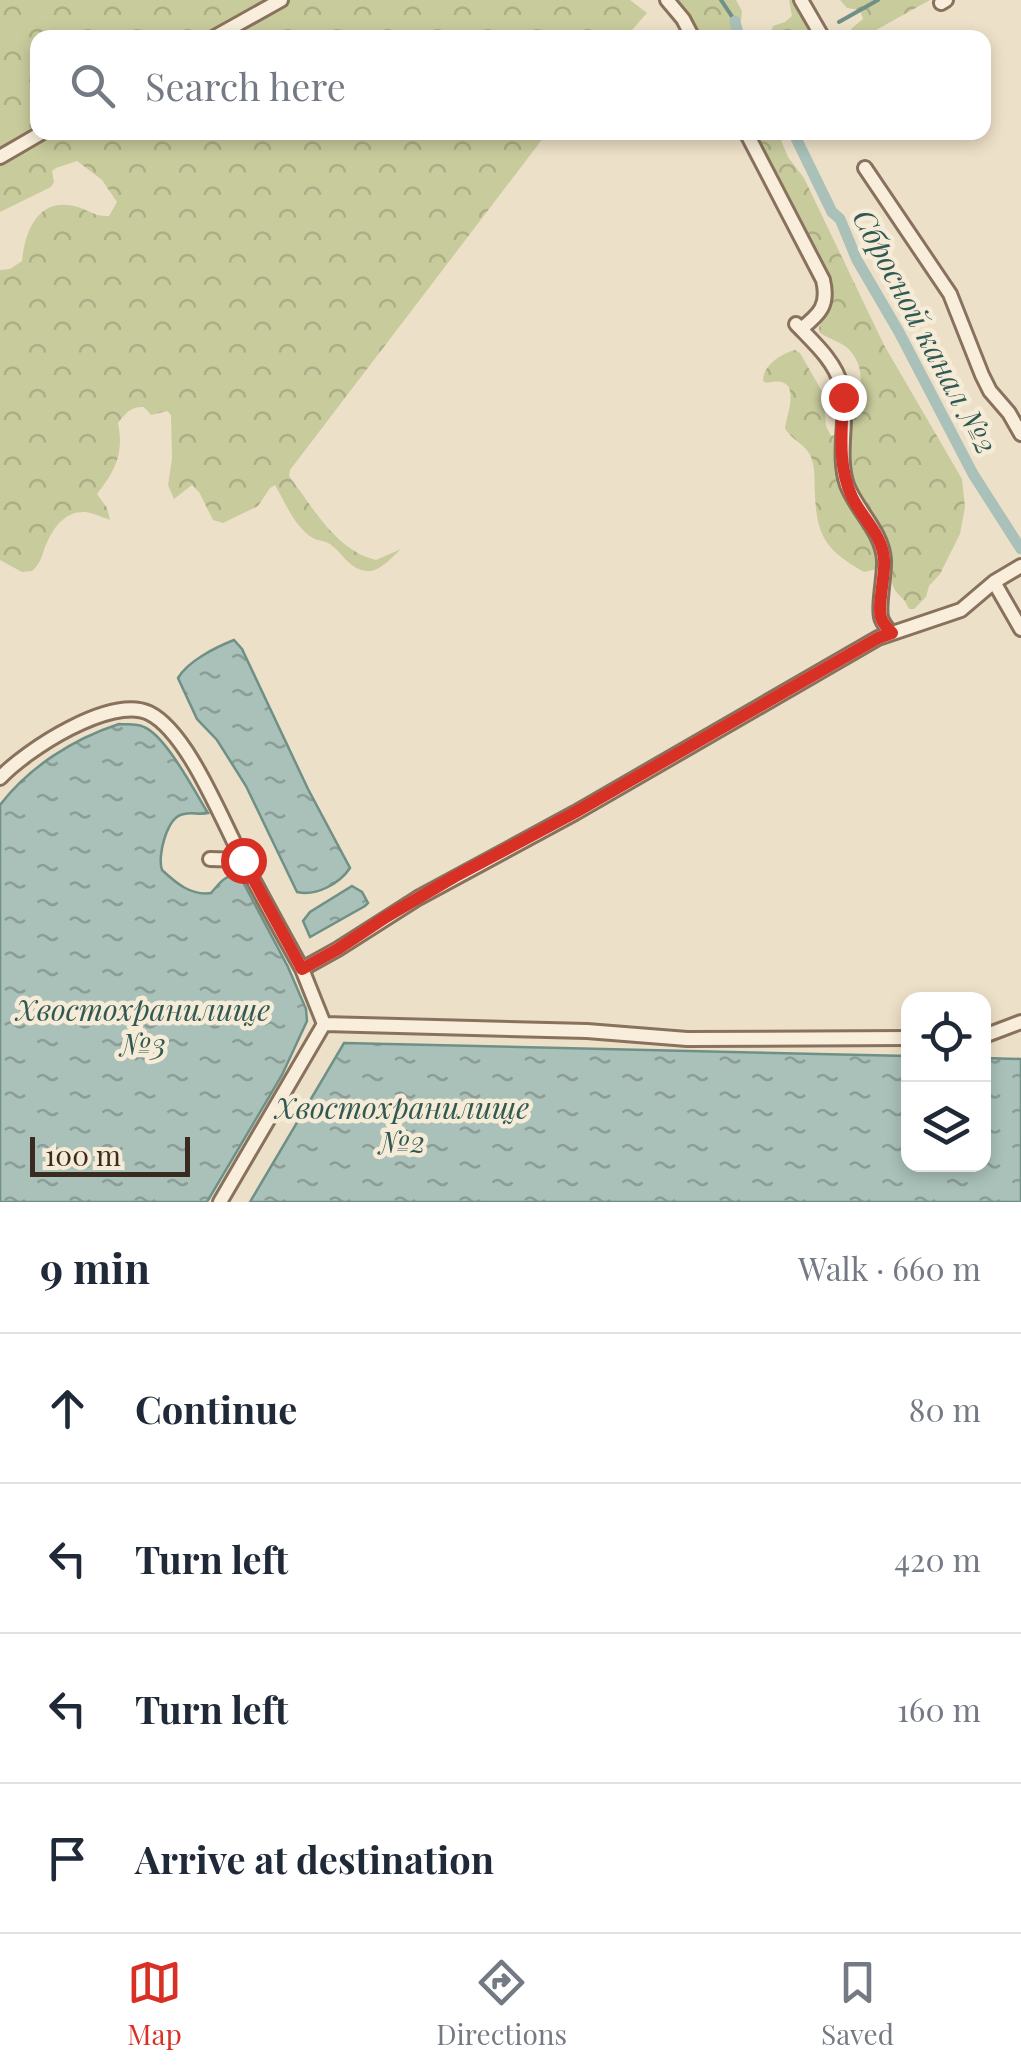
<!DOCTYPE html>
<html lang="en">
<head>
<meta charset="utf-8">
<style>
  body { margin:0; font-family:"Playfair Display",serif; background:#f2f2f3; color:#1f2937 }
  .controls { position:absolute; right:30px; bottom:30px; display:grid; overflow:hidden; border-radius:20px; box-shadow:0 5px 15px #0003 }
  .controls button { width:90px; height:90px; display:grid; place-items:center; padding:0; border:0; border-bottom:2px solid #e0e1e3; background:#fff; color:#1f2937; font:50px sans-serif }
  .scale { position:absolute; left:30px; bottom:25px; width:160px; box-sizing:border-box; padding-left:10px; border:5px solid #3a2b20; border-top:0; font-size:28px; line-height:35px; white-space:nowrap; color:#3a2b20; -webkit-text-stroke:8px #f5ebd7; paint-order:stroke }
  .stop { position:absolute; width:30px; height:30px; margin:-22px; border:8px solid #d93025; border-radius:50%; background:#fff }
  .stop.end { background:#d93025; border-color:#fff; box-shadow:0 2px 10px #0008 }
  .list { margin:0; padding:0; list-style:none }
  h2 { display:flex; justify-content:space-between; align-items:center; height:130px; margin:0; padding:0 40px; font-size:42px }
  h2 small { font-size:32px; font-weight:400; color:#747a83 }
  .list li { display:grid; grid-template-columns:65px 1fr auto; gap:30px; align-items:center; box-sizing:border-box; height:150px; padding:0 40px; border-top:2px solid #e0e1e3 }
  .list b { display:block; font-size:38px; white-space:nowrap }
  .list em { font-size:32px; font-style:normal; color:#747a83 }
  .icon { flex:none; width:55px; height:55px; fill:none; stroke:currentColor; stroke-width:2; stroke-linecap:round; stroke-linejoin:round }
  .map { position:relative; flex:none; width:1021px; height:1202px; overflow:hidden }
  .search { position:absolute; background:#fff; box-shadow:0 5px 15px #0003; left:30px; right:30px; top:30px; height:110px; display:flex; align-items:center; gap:25px; box-sizing:border-box; padding:0 35px; border-radius:20px; color:#747a83; font-size:38px }
  .sheet { height:730px; background:#fff }
  nav { display:flex; justify-content:space-around; align-items:center; box-sizing:border-box; height:140px; border-top:2px solid #e0e1e3; background:#fff; font-size:28px; color:#747a83 }
  nav a { display:grid; justify-items:center; gap:5px }
  nav .on { color:#d93025 }
  .map>svg:first-child { display:block }
  .forest { fill:url(#forest-crowns) }
  .water { fill:url(#water-ripples); stroke:#6f9086; stroke-width:2.5 }
  .lines { fill:none; stroke-linecap:round; stroke-linejoin:round }
  .stream { stroke:#6f9086; stroke-width:4 }
  .canal { stroke:#a9c1b9; stroke-width:11 }
  .minor-casing { stroke:#89725d; stroke-width:18 }
  .minor { stroke:#f8eedb; stroke-width:12 }
  .route { stroke:#d93025; stroke-width:12 }
  .labels { text-anchor:middle; dominant-baseline:central; stroke-width:9; stroke-linejoin:round; paint-order:stroke }
  .water-label { font-size:30px; font-style:italic; fill:#305954; stroke:#f5ebd7 }
</style>
</head>
<body>
<div class="map">
<svg width="1021" height="1202" viewBox="0 0 1021 1202">
  <defs>
    <pattern id="forest-crowns" width="20" height="18" patternUnits="userSpaceOnUse" patternTransform="scale(2.5)"><rect width="20" height="18" fill="#c8cb9c"/><path d="M2 6a3 3 0 1 1 6 0M12 15a3 3 0 1 1 6 0" fill="none" stroke="#adae86"/></pattern>
    <pattern id="water-ripples" width="26" height="14" patternUnits="userSpaceOnUse" patternTransform="scale(2.5)"><rect width="26" height="14" fill="#a9c1b9"/><path d="M2 4q2-2 4 0t4 0M15 11q2-2 4 0t4 0" fill="none" stroke="#8b9d96"/></pattern>
  </defs>
  <rect width="100%" height="100%" fill="#ede0c8"/>
  <!-- forest -->
  <path class="forest" d="M0,0h630l17,13 -22,25h-587v94l509,1 -257,337 -1,6c24,31 46,74 87,84l25,-11c-9,8 -21,23 -34,22 -18,-1 -25,-20 -39,-28 -5,-3 -11,-2 -15,-5 -18,-10 -28,-36 -38,-53l-5,3 -12,18 -35,17 -10,-3 -14,-28 -7,-7 -18,14 -6,-14 4,-26 -1,-44 -4,-4 -16,4 -7,-8c-12,-1 -19,6 -26,16 6,30 -2,47 -21,71l10,14 3,12c-8,-3 -17,-7 -25,-8 -22,-1 -34,19 -41,38 -3,9 -5,15 -12,21l-10,1 -22,-12v-290l10,-1 12,-8c3,-30 16,-66 56,-54 12,4 18,10 31,9l8,-14 -15,-22 -25,-19 -21,7 -4,3 2,11 -3,5 -51,25z
    M670,0h66l6,11 -1,10 -7,1 2,15h-37z
    M789,0h12l11,37 -43,1 4,-12 12,-4 7,-6z
    M840,0h90l-54,30 -19,4h-3l-3,-5 12,-10 -3,-9 -13,-2z
    M744,133h34l10,24 16,21 80,167 78,134 3,28 -5,27 -20,40 -11,12 -3,11 -12,12h-5c-4,-9 -6,-10 -12,-16 -6,-7 -6,-18 -7,-27l-26,6c-36,-21 -47,-33 -49,-76 -1,-14 1,-26 -4,-39 -6,-14 -18,-15 -26,-29 3,-18 18,-54 -18,-45l-4,-2c0,-16 18,-27 32,-31l5,3 23,40 3,33 5,10c14,-4 14,-10 20,-22 9,-21 16,-40 1,-61 -7,-11 -23,-13 -33,-21v-5l11,-17 -3,-31z"/>
  <!-- water -->
  <path class="water" d="M234,640l8,9 66,140 42,79c-10,15 -34,29 -53,24l-51,-106 -29,-46 -20,-21 -19,-41c10,-17 38,-31 56,-38z
    M119,724c8,1 17,-1 25,3 22,9 51,65 64,86 -8,2 -16,-1 -24,1 -17,2 -27,42 -22,56 14,13 29,26 49,23 10,-11 17,-24 32,-11l45,85 18,42 1,12 -25,54 -75,127h-207v-397c29,-38 73,-66 119,-81z
    M352,886l10,6 6,11 -3,3 -55,31 -7,-16 7,-9z
    M344,1043l564,13v108h76v-106l37,1v143h-771z"/>
  <g class="lines">
    <!-- stream -->
    <path class="stream" d="M721,0l14,21
      M839,22l39,-22
      M796,38h7
      M807,38l7,-3"/>
    <!-- canal -->
    <path class="canal" d="M735,21l4,17
      M793,132l39,80 8,7 17,41 42,72 74,142 48,75"/>
    <defs>
      <path id="minor" d="M667,0l16,19 10,19
        M801,0l22,38
        M941,3l5,-3
        M213,38l68,-38
        M746,132l77,148c6,25 -3,34 -22,49
        M0,157l43,-25
        M865,168l85,126 32,81 8,16 19,22 12,21
        M796,324c17,18 39,37 45,61 9,33 -5,67 6,100 10,26 35,46 37,75 1,15 -7,50 -2,60 2,5 6,9 9,13
        M994,582l27,47
        M0,778c26,-28 111,-83 149,-65 39,19 73,108 94,147 19,37 39,73 59,109l36,-20 80,-51 157,-85 303,-175 83,-28 33,-28 27,-16
        M210,859l33,1
        M302,969l22,55 263,7 100,8 221,-1
        M984,1036l37,-14
        M220,1202l104,-178"/>
    </defs>
    <!-- minor casing -->
    <use href="#minor" class="minor-casing"/>
    <!-- minor -->
    <use href="#minor" class="minor"/>
  </g>
  <g class="lines">
    <!-- route -->
    <path class="route" d="M243,860l59,109 36,-20 48,-32 68,-40 120,-64 304,-175 14,-5c-4,-4 -8,-8 -10,-13 -6,-11 4,-46 2,-61 -2,-25 -22,-41 -32,-62 -15,-32 -10,-66 -9,-100"/>
  </g>
  <g class="labels">
    <!-- water labels -->
    <g class="water-label">
      <text transform="translate(926 331) rotate(62)">Сбросной канал №2</text>
      <text x="143" y="1009">Хвостохранилище<tspan x="143" dy="34">№3</tspan></text>
      <text x="402" y="1107">Хвостохранилище<tspan x="402" dy="34">№2</tspan></text>
    </g>
  </g>
</svg>
<div class="controls">
<button><svg class="icon" aria-label="locate" viewBox="0 0 24 24"><circle cx="12" cy="12" r="6"/><path d="M12 2v4M12 18v4M2 12h4M18 12h4"/></svg></button>
<button><svg class="icon" aria-label="layers" viewBox="0 0 24 24"><path d="M12 4l9 5-9 5-9-5zM3 14l9 5 9-5"/></svg></button>
</div>
<div class="scale">100 m</div>
<div class="stop" style="left:243px;top:860px"></div>
<div class="stop end" style="left:843px;top:397px"></div>
<div class="search"><svg class="icon" aria-label="search" viewBox="0 0 24 24"><circle cx="10" cy="10" r="6"/><path d="M15 15l6 6"/></svg>Search here</div>
</div>
<section class="sheet">
<h2>9 min<small>Walk · 660 m</small></h2>
<ul class="list">
<li><svg class="icon" aria-label="ahead" viewBox="0 0 24 24"><path d="M12 20V5M6 11l6-6 6 6"/></svg><div><b>Continue</b></div><em>80 m</em></li>
<li><svg class="icon" aria-label="left" viewBox="0 0 24 24"><path d="M17 20v-9H6M10 6l-5 5 5 5"/></svg><div><b>Turn left</b></div><em>420 m</em></li>
<li><svg class="icon" aria-label="left" viewBox="0 0 24 24"><path d="M17 20v-9H6M10 6l-5 5 5 5"/></svg><div><b>Turn left</b></div><em>160 m</em></li>
<li><svg class="icon" aria-label="arrive" viewBox="0 0 24 24"><path d="M6 21V4h12l-3 4 3 4H6"/></svg><div><b>Arrive at destination</b></div></li>
</ul>
</section>
<nav>
<a class="on"><svg class="icon" aria-label="map" viewBox="0 0 24 24"><path d="M3 6l6-2 6 2 6-2v14l-6 2-6-2-6 2zM9 4v14M15 6v14"/></svg>Map</a>
<a><svg class="icon" aria-label="directions" viewBox="0 0 24 24"><path d="M12 3l9 9-9 9-9-9zM9 14v-3h6M13 9l2 2-2 2"/></svg>Directions</a>
<a><svg class="icon" aria-label="saved" viewBox="0 0 24 24"><path d="M7 4h10v16l-5-4-5 4z"/></svg>Saved</a>
</nav>
</body>
</html>
